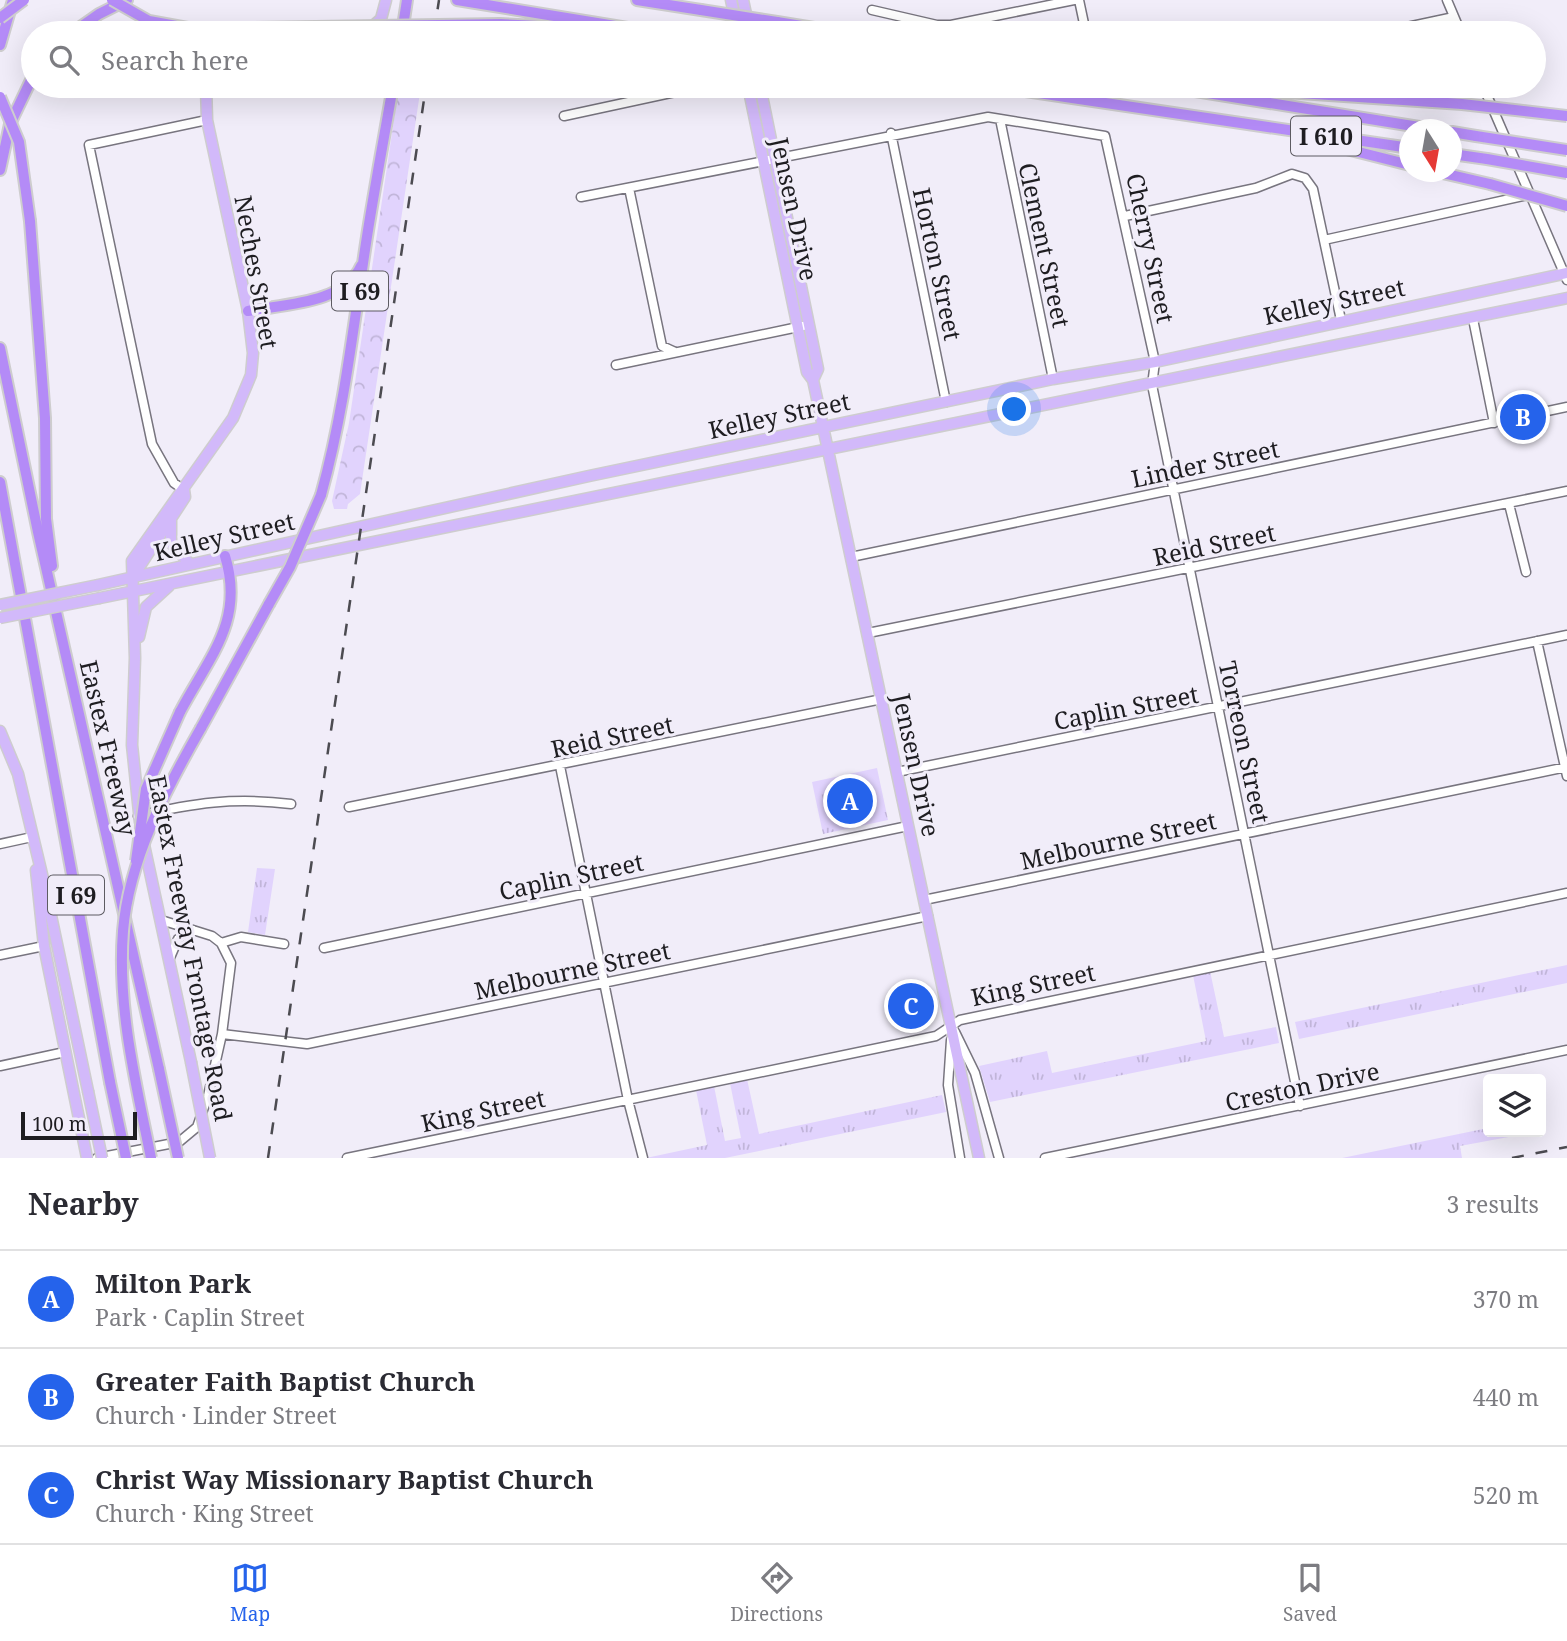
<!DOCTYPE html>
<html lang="en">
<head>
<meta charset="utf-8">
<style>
  body { margin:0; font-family:"Noto Serif",serif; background:#f7f7f7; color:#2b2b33 }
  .controls { position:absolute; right:21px; bottom:21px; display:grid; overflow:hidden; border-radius:7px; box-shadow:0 7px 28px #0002 }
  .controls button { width:63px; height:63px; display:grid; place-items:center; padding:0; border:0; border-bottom:2px solid #e1e1e2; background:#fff; color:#2b2b33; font:35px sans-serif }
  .compass { position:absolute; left:1399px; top:119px; width:63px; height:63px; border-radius:50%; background:#fff; box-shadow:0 7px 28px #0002; rotate:169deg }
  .scale { position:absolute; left:21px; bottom:18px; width:116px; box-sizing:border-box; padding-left:7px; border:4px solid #1e1d21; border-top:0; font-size:19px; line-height:24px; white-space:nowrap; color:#1e1d21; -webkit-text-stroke:5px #f1edf9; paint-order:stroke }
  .you { position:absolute; left:1015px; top:410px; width:24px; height:24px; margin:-18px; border:5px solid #fff; border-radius:50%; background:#1a73e8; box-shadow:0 0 0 10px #1a73e833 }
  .badge { display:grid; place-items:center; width:46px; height:46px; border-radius:50%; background:#2563eb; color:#fff; font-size:23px; font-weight:700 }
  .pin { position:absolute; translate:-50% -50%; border:4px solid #fff; box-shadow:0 2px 7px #0006 }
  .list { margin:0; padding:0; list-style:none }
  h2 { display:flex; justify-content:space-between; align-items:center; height:91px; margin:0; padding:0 28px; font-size:30px }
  h2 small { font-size:23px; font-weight:400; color:#7c7c81 }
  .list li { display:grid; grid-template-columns:46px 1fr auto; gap:21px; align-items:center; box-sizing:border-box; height:98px; padding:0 28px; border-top:2px solid #e1e1e2 }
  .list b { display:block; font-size:26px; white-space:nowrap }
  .list p { margin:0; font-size:23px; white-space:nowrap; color:#7c7c81 }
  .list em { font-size:23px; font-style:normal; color:#7c7c81 }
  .icon { flex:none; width:38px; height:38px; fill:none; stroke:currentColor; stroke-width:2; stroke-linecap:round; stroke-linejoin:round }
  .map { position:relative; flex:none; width:1567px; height:1158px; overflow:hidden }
  .search { position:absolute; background:#fff; box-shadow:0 7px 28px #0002; left:21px; right:21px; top:21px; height:77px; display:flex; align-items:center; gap:18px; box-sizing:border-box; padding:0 24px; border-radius:38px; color:#7c7c81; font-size:26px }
  .sheet { height:385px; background:#fff }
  nav { display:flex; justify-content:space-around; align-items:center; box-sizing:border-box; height:98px; border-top:2px solid #e1e1e2; background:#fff; font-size:19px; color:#7c7c81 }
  nav a { display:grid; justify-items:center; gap:4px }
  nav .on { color:#2563eb }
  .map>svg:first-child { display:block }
  .grass { fill:url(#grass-tufts) }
  .forest { fill:url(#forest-crowns) }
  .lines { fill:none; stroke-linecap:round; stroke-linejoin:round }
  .minor-casing { stroke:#78757f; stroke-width:11 }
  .major-casing { stroke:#cecdce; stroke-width:13 }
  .highway-casing { stroke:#cecdce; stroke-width:14 }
  .minor { stroke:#fff; stroke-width:8 }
  .major { stroke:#d2b9fa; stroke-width:10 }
  .highway { stroke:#b48bf7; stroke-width:10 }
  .rail { stroke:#4c4b51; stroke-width:2.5; stroke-dasharray:12 12; stroke-linecap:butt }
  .major-bridge-casing { stroke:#cecdce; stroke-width:13; stroke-linecap:butt }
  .highway-bridge-casing { stroke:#cecdce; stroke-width:14; stroke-linecap:butt }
  .major-bridge { stroke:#d2b9fa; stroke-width:10 }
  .highway-bridge { stroke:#b48bf7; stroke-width:10 }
  .labels { text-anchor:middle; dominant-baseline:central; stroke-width:6; stroke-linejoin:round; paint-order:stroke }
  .shield { fill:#f1edf9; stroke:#5d5b62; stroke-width:2 }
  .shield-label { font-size:23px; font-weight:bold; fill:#1e1d21 }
  .street-label { font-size:24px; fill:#1e1d21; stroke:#f1edf9 }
</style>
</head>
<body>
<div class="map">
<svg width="1567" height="1158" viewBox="0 0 1567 1158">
  <defs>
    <pattern id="grass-tufts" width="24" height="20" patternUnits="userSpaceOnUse" patternTransform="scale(1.75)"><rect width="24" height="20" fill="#e1d3fd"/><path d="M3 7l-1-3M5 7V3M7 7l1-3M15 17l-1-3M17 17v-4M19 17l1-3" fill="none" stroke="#c1b5d9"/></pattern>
    <pattern id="forest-crowns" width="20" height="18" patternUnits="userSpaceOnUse" patternTransform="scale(1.75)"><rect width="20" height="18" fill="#e1d3fd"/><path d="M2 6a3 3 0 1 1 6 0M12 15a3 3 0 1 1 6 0" fill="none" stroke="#c1b5d9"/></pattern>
  </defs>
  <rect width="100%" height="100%" fill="#f1edf9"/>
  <!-- grass -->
  <path class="grass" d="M877,768l11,52 -65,14 -11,-52z
    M257,868l18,1 -10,66 -17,-3z
    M1567,965v18l-268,56 -4,-17z
    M1210,971l14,66 52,-10 3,16 -289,59 -11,-36 68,-15 5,22 154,-32 -13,-66z
    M747,1079l12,55 183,-39 4,17 -221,46h-79l61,-13 -11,-55 18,-4 11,55 16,-3 -11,-55z
    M1488,1128v4h48l-76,14 2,12h-120z"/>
  <!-- forest -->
  <path class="forest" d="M399,86h22l-61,408 -12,10 -1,5h-13l-2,-8 17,-78z"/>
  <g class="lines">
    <defs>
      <path id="minor" d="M1079,0l7,33
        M1447,0l14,33
        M872,10l65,15h14l123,-25
        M1379,33l75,-16
        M1483,86l84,194
        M564,116l139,-30
        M1000,119l53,260
        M891,133l55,269
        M629,188l33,158 13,6
        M581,197l407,-80 117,19 50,226 -3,23 148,721
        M1125,216l131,-28 36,-14 13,4 8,11 28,131
        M1324,240l204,-45
        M1473,319l21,104
        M616,365l187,-39
        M184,490l-10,-7 -22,-39 -63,-299 118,-25
        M1509,504l17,68
        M851,557l716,-150
        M868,633l699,-142
        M1537,641l30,135
        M560,766l68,334 15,58
        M897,772l670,-137
        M349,807l533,-108
        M138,816c55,-13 96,-19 153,-12
        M0,844l32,-7
        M924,900l643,-133
        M221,943l20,-6 43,7
        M324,948l584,-122
        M0,955l44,-9
        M169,960l9,-21 15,-9
        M955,1032l20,41 24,85
        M222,1034l85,10 621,-128
        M951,1040l-3,45 12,73
        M0,1066l65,-14
        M97,1158l82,-16 18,-15 11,-31 14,-62 9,-71 -10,-20 -9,-7 -51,-16
        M347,1158l589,-122 24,-16 607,-127
        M1045,1158l522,-108"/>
      <path id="major" d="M731,0l7,33
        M743,0l7,33
        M365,33l16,-14 5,-19
        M748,86l59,286 6,8 166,778
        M760,86l58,283 -5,11
        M171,520v23l19,21
        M134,575l51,-78 -1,-7
        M98,585l491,-109 464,-97 102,-17 412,-89
        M100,598l1467,-300
        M139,637l7,-30 23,-21
        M0,731l18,43 27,113 43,204
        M140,822l-8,-77 3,-87 -3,-97 101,-143 18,-43 2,-22 -5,-42 -41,-191 -1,-34
        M143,840l48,222
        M36,870l8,76 43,212"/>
      <path id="highway" d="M457,0l201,33
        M637,0l64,10
        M777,22l68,11
        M500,24l98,5
        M72,33l27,-19 28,-14
        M402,33l5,-33
        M0,45l13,-45
        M991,86l419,62
        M1164,86l274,44
        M1210,87l252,17
        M1452,132l24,4
        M1303,138l107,27
        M1452,154l35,5
        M0,170l10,-46 23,-48
        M1438,172l52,12
        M30,221l15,197 1,101 6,47
        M248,311c36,-7 96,-7 113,-45
        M0,348l38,184 121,537
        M0,482l110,600
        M321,495c23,-83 32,-166 45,-252 8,-52 18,-105 27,-157
        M180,712c29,-55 65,-91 45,-156
        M201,728l68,-124"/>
    </defs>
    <!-- minor casing -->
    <use href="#minor" class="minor-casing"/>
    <!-- major casing -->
    <use href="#major" class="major-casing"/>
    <!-- highway casing -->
    <use href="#highway" class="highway-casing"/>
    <!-- minor -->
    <use href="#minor" class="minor"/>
    <!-- major -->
    <use href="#major" class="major"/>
    <!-- highway -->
    <use href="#highway" class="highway"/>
    <!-- rail -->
    <path class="rail" d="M434,33l5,-33
      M268,1158l158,-1072
      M1512,1158l55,-11"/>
    <defs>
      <path id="major-bridge" d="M0,605l98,-20
        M0,618l100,-20
        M191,1062l19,96
        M88,1091l14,67"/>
      <path id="highway-bridge" d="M112,0l37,21 44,8 307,-5
        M701,10l76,12
        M0,18l24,-18
        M0,97l19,45 11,79
        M1462,104l105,12
        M1476,136l91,14
        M1487,159l80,14
        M1490,184l77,22
        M269,604l21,-37 31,-72
        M136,861l10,-72 34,-77
        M159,1069l19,89
        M110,1082l16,76
        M151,1158c-15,-74 -34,-151 -28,-227 6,-72 43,-142 78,-203"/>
    </defs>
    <!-- major-bridge casing -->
    <use href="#major-bridge" class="major-bridge-casing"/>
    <!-- highway-bridge casing -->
    <use href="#highway-bridge" class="highway-bridge-casing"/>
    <!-- major-bridge -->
    <use href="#major-bridge" class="major-bridge"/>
    <!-- highway-bridge -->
    <use href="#highway-bridge" class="highway-bridge"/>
  </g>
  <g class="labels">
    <!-- shield labels -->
    <g class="shield">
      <rect x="1291" y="116.5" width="70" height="39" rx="5"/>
      <rect x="332" y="271.5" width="56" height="39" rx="5"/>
      <rect x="48" y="875.5" width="56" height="39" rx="5"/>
    </g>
    <g class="shield-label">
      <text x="1326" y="136">I 610</text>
      <text x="360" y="291">I 69</text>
      <text x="76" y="895">I 69</text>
    </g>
    <!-- street labels -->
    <g class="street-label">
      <text transform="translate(795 209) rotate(78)">Jensen Drive</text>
      <text transform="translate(1045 245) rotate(78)">Clement Street</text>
      <text transform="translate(1151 248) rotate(78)">Cherry Street</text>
      <text transform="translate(938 264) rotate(78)">Horton Street</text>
      <text transform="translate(257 272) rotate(80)">Neches Street</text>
      <text transform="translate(1334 301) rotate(-12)">Kelley Street</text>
      <text transform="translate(779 415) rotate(-12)">Kelley Street</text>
      <text transform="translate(1205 463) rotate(-12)">Linder Street</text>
      <text transform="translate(224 536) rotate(-13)">Kelley Street</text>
      <text transform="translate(1214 544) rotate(-12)">Reid Street</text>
      <text transform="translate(1126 707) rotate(-11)">Caplin Street</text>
      <text transform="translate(612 736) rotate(-12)">Reid Street</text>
      <text transform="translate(1245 742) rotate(78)">Torreon Street</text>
      <text transform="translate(109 748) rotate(77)">Eastex Freeway</text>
      <text transform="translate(917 765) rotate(78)">Jensen Drive</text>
      <text transform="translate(1118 840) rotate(-12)">Melbourne Street</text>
      <text transform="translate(571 876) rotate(-12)">Caplin Street</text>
      <text transform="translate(191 948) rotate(79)">Eastex Freeway Frontage Road</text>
      <text transform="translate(572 970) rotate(-12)">Melbourne Street</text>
      <text transform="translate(1033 984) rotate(-12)">King Street</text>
      <text transform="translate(1302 1086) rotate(-12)">Creston Drive</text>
      <text transform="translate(483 1110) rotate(-12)">King Street</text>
    </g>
  </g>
</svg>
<div class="controls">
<button><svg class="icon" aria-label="layers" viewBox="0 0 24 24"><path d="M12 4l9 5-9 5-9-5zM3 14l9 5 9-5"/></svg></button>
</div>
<svg class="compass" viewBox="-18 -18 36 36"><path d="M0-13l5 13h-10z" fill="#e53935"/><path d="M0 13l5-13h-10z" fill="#7c7c81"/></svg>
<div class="scale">100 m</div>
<div class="you"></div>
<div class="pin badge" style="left:850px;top:801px">A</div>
<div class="pin badge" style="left:1523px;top:417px">B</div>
<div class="pin badge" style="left:911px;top:1006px">C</div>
<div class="search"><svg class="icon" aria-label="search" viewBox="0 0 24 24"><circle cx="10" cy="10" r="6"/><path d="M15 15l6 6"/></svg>Search here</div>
</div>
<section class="sheet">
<h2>Nearby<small>3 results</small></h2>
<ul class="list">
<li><span class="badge">A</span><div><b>Milton Park</b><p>Park · Caplin Street</p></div><em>370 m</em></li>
<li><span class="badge">B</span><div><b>Greater Faith Baptist Church</b><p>Church · Linder Street</p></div><em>440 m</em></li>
<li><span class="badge">C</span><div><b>Christ Way Missionary Baptist Church</b><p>Church · King Street</p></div><em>520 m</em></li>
</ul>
</section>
<nav>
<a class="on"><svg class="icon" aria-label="map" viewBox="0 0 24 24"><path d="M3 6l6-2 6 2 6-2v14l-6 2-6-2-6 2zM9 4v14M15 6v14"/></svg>Map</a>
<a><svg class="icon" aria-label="directions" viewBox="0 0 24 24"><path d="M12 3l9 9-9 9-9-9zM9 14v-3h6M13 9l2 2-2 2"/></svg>Directions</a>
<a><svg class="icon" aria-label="saved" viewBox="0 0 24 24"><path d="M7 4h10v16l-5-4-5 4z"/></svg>Saved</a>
</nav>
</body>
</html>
